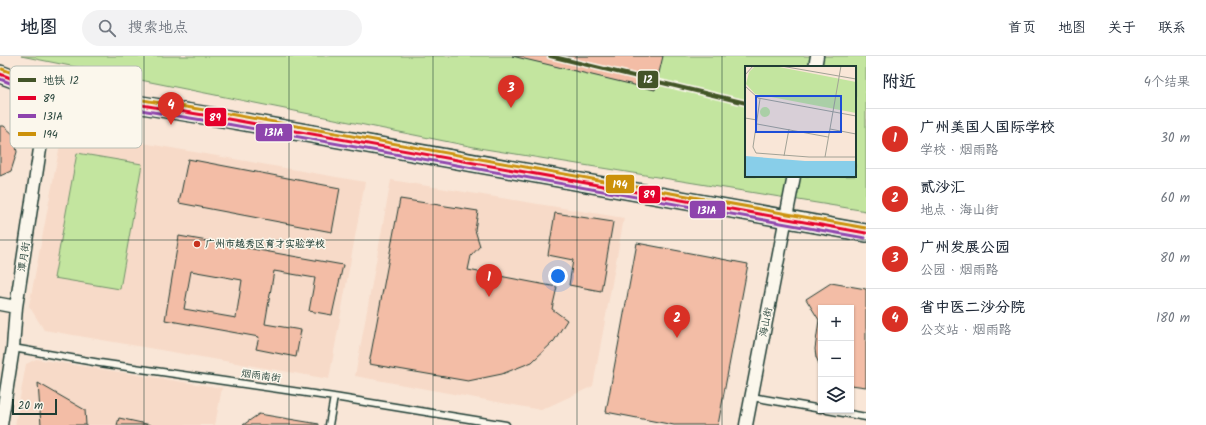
<!DOCTYPE html>
<html lang="zh">
<head>
<meta charset="utf-8">
<style>
  body { margin:0; font-family:Kalam,"LXGW WenKai TC",sans-serif; background:#f2f2f3; color:#1f2937 }
  .controls { position:absolute; right:12px; bottom:12px; display:grid; overflow:hidden; border-radius:0px; box-shadow:0 1px 3px #0004 }
  .controls button { width:36px; height:36px; display:grid; place-items:center; padding:0; border:0; border-bottom:1px solid #e0e1e3; background:#fff; color:#1f2937; font:20px sans-serif }
  .scale { position:absolute; left:12px; bottom:10px; width:45px; box-sizing:border-box; padding-left:4px; border:2px solid #1f3d34; border-top:0; font-size:11px; line-height:14px; white-space:nowrap; color:#1f3d34; -webkit-text-stroke:3px #fbf7ec; paint-order:stroke }
  .you { position:absolute; left:558px; top:220px; width:14px; height:14px; margin:-10px; border:3px solid #fff; border-radius:50%; background:#1a73e8; box-shadow:0 0 0 6px #1a73e833 }
  .badge { display:grid; place-items:center; width:26px; height:26px; border-radius:50%; background:#d93025; color:#fff; font-size:13px; font-weight:700 }
  .pin { position:absolute; translate:-50% -33px; filter:drop-shadow(0 1px 2px #0008) }
  .pin::after { content:''; position:absolute; top:21px; width:14px; height:12px; background:inherit; clip-path:polygon(0 0,100% 0,50% 100%) }
  .list { margin:0; padding:0; list-style:none }
  h2 { display:flex; justify-content:space-between; align-items:center; height:52px; margin:0; padding:0 16px; font-size:17px }
  h2 small { font-size:13px; font-weight:400; color:#747a83 }
  .list li { display:grid; grid-template-columns:26px 1fr auto; gap:12px; align-items:center; box-sizing:border-box; height:60px; padding:0 16px; border-top:1px solid #e0e1e3 }
  .list b { display:block; font-size:15px; white-space:nowrap }
  .list p { margin:0; font-size:13px; white-space:nowrap; color:#747a83 }
  .list em { font-size:13px; font-style:normal; color:#747a83 }
  .icon { flex:none; width:22px; height:22px; fill:none; stroke:currentColor; stroke-width:2; stroke-linecap:round; stroke-linejoin:round }
  .map { position:relative; flex:none; width:866px; height:369px; overflow:hidden }
  header { display:flex; align-items:center; gap:24px; box-sizing:border-box; height:56px; padding:0 20px; background:#fff; border-bottom:1px solid #e0e1e3 }
  header strong { font-size:19px }
  nav { display:flex; gap:22px; margin-inline-start:auto; font-size:14px }
  .search { width:280px; height:36px; background:#f2f2f3; display:flex; align-items:center; gap:10px; box-sizing:border-box; padding:0 14px; border-radius:22px; color:#747a83; font-size:15px }
  main { display:flex }
  aside { flex:1; background:#fff }
  .map>svg:first-child { display:block }
  .built { fill:#f7dac8 }
  .green { fill:#c3e59f; stroke:#71916a; fill-rule:evenodd }
  .building { fill:#f3bda6; stroke:#1f3d34; fill-rule:evenodd }
  .lines { fill:none; stroke-linecap:round; stroke-linejoin:round }
  .lane-casing { stroke:#1f3d34; stroke-width:9 }
  .street-casing { stroke:#1f3d34; stroke-width:15 }
  .secondary-casing { stroke:#1f3d34; stroke-width:20 }
  .lane { stroke:#fbf7ec; stroke-width:6 }
  .street { stroke:#fbf7ec; stroke-width:12 }
  .secondary { stroke:#fbf7ec; stroke-width:17 }
  .bus-1-casing { stroke:#fbf7ec; stroke-width:6 }
  .bus-2-casing { stroke:#fbf7ec; stroke-width:6 }
  .bus-3-casing { stroke:#fbf7ec; stroke-width:6 }
  .bus-1 { stroke:#e4002b; stroke-width:3 }
  .bus-2 { stroke:#8e44ad; stroke-width:3 }
  .bus-3 { stroke:#cc910a; stroke-width:3 }
  .metro-1-casing { stroke:#fbf7ec; stroke-width:7 }
  .metro-1 { stroke:#435428; stroke-width:4 }
  .grid { fill:none; stroke:#1f3d34; stroke-width:1; stroke-opacity:0.55 }
  .poi-dot { fill:#c8321e; stroke:#fbf7ec; stroke-width:1.5 }
  .labels { text-anchor:middle; dominant-baseline:central; stroke-width:3; stroke-linejoin:round; paint-order:stroke }
  .poi-label { font-size:10px; font-weight:bold; fill:#1f3d34; stroke:#fbf7ec; text-anchor:start }
  .street-label { font-size:10px; fill:#1f3d34; stroke:#fbf7ec }
  .inset-road { fill:none; stroke:#a2a296; stroke-width:1 }
  .view { fill:#1d4ed8; fill-opacity:0.15; stroke:#1d4ed8; stroke-width:2 }
  .inset-edge { fill:none; stroke:#1f3d34; stroke-width:2 }
  .key { fill:#fbf7ec; stroke:#b9bfb5; stroke-width:1 }
  .key-label { font-size:11px; fill:#1f3d34 }
  .line-badge { stroke:#fbf7ec; stroke-width:1.5 }
  .badge-label { font-size:11px; text-anchor:middle; font-weight:bold; fill:#fff }
</style>
</head>
<body>
<header>
<strong>地图</strong>
<div class="search"><svg class="icon" aria-label="search" viewBox="0 0 24 24"><circle cx="10" cy="10" r="6"/><path d="M15 15l6 6"/></svg>搜索地点</div>
<nav><a>首页</a><a>地图</a><a>关于</a><a>联系</a></nav>
</header>
<main>
<div class="map">
<svg width="866" height="369" viewBox="0 0 866 369">
  <rect width="100%" height="100%" fill="#f9e6d7"/>
  <filter id="ink" filterUnits="userSpaceOnUse"><feTurbulence type="fractalNoise" baseFrequency=".025" numOctaves="2"/><feDisplacementMap in="SourceGraphic" scale="8" xChannelSelector="R" yChannelSelector="G"/><feConvolveMatrix kernelMatrix="1 2 1 2 8 2 1 2 1" color-interpolation-filters="sRGB"/></filter>
  <g filter="url(#ink)">
    <!-- built -->
    <path class="built" d="M63,73l302,53 -36,197 -285,-49 -15,-24z
      M391,124l233,38 -31,168 -52,24 -186,-34z
      M36,303l186,29 -7,37h-200l11,-61z"/>
    <!-- green -->
    <path class="green" d="M21,0h845v155l-387,-63zM746,11h109v109h-109z
      M77,97l65,11 -22,125 -66,-11z"/>
    <!-- building -->
    <path class="building" d="M512,0h151l-8,34z
      M0,70h4l10,9 3,17 -6,19 -11,5z
      M188,103l152,29 -8,44 -153,-29z
      M400,143l78,12 -3,19 5,16 -9,10 -3,14 89,17 -5,22 15,11 -13,21 -22,21 -30,12 -34,7 -99,-17z
      M555,157l58,9 -12,69 -32,-6 4,-25 -25,-5z
      M179,180l164,29 -11,50 -23,-4 6,-33 -41,-7 -9,53 36,6 -5,27 -40,-8 3,-12 -94,-17zM191,215l51,9 -6,38 -52,-9z
      M637,187l111,21 -30,161h-44l-68,-13z
      M831,227l35,6v98l-15,-2v-77h-30v60l-5,-11 -1,-8 4,-29 -13,-21z
      M38,327l47,27 1,15h-45z
      M259,358l60,10v1h-76z
      M119,362l32,7h-34z"/>
    <g class="lines">
      <defs>
        <path id="lane" d="M13,292l87,15 234,34 172,28
          M752,341l69,12
          M827,354l39,7
          M329,369l5,-28"/>
        <path id="street" d="M815,11l2,-11
          M0,248l16,3
          M1,369l12,-77 3,-41 33,-217
          M746,369l48,-249"/>
        <path id="secondary" d="M0,18l21,8 28,8 179,29 638,114"/>
      </defs>
      <!-- lane casing -->
      <use href="#lane" class="lane-casing"/>
      <!-- street casing -->
      <use href="#street" class="street-casing"/>
      <!-- secondary casing -->
      <use href="#secondary" class="secondary-casing"/>
      <!-- lane -->
      <use href="#lane" class="lane"/>
      <!-- street -->
      <use href="#street" class="street"/>
      <!-- secondary -->
      <use href="#secondary" class="secondary"/>
      <defs>
        <path id="bus-1" d="M0,18l21,8 28,8 179,29 638,114"/>
        <path id="bus-2" d="M0,23l20,8 28,8 179,29 638,114"/>
        <path id="bus-3" d="M2,13l21,8 27,8 179,29 637,114"/>
      </defs>
      <!-- bus-1 casing -->
      <use href="#bus-1" class="bus-1-casing"/>
      <!-- bus-2 casing -->
      <use href="#bus-2" class="bus-2-casing"/>
      <!-- bus-3 casing -->
      <use href="#bus-3" class="bus-3-casing"/>
      <!-- bus-1 -->
      <use href="#bus-1" class="bus-1"/>
      <!-- bus-2 -->
      <use href="#bus-2" class="bus-2"/>
      <!-- bus-3 -->
      <use href="#bus-3" class="bus-3"/>
      <defs>
        <path id="metro-1" d="M550,0l196,47"/>
      </defs>
      <!-- metro-1 casing -->
      <use href="#metro-1" class="metro-1-casing"/>
      <!-- metro-1 -->
      <use href="#metro-1" class="metro-1"/>
    </g>
  </g>
  <!-- grid -->
  <path class="grid" d="M144,0v369M289,0v369M433,0v369M577,0v369M722,0v369M0,184h866"/>
  <!-- markers -->
  <circle class="poi-dot" cx="197" cy="188" r="4"/>
  <g class="labels">
    <!-- poi labels -->
    <g class="poi-label">
      <text x="205" y="188">广州市越秀区育才实验学校</text>
    </g>
    <!-- street labels -->
    <g class="street-label">
      <text transform="translate(24 201) rotate(-81)">潭月街</text>
      <text transform="translate(766 266) rotate(-79)">海山街</text>
      <text transform="translate(261 320) rotate(8)">烟雨南街</text>
    </g>
  </g>
  <!-- overview -->
  <g transform="translate(745 10)">
    <rect width="111" height="111" fill="#f9e6d7"/>
    <path d="M29,0l82,16v31l-101,-19 -9,-10 3,-12 6,-6zM15 46a5 5 0 1 1 10 0a5 5 0 1 1-10 0Z" fill="#c3e59f"/>
    <path d="M0,90l60,5h51v16h-111z" fill="#88cee9"/>
    <path class="inset-road" d="M36,0l75,13M0,9l8,-9M0,20l13,12 98,18M15,33l-7,48 3,6 53,4h47M0,52l12,2M12,58l71,13M85,63l26,5M39,90l5,-27M80,91l16,-91"/>
    <path class="view" d="M11,30h85v36h-85z"/>
    <rect width="111" height="111" class="inset-edge"/>
  </g>
  <!-- legend -->
  <rect x="10" y="10" width="132" height="82" rx="6" class="key"/>
  <rect x="18" y="22" width="18" height="4" fill="#435428"/>
  <rect x="18" y="40" width="18" height="4" fill="#e4002b"/>
  <rect x="18" y="58" width="18" height="4" fill="#8e44ad"/>
  <rect x="18" y="76" width="18" height="4" fill="#cc910a"/>
  <g class="key-label">
    <text x="43" y="28">地铁 12</text>
    <text x="43" y="46">89</text>
    <text x="43" y="64">131A</text>
    <text x="43" y="82">194</text>
  </g>
  <g class="line-badge">
    <rect x="637" y="14" width="22" height="19" rx="4" fill="#435428"/>
    <rect x="204" y="51" width="23" height="20" rx="4" fill="#e4002b"/>
    <rect x="255" y="67" width="38" height="19" rx="4" fill="#8e44ad"/>
    <rect x="605" y="118" width="30" height="20" rx="4" fill="#cc910a"/>
    <rect x="638" y="129" width="23" height="19" rx="4" fill="#e4002b"/>
    <rect x="689" y="144" width="37" height="19" rx="4" fill="#8e44ad"/>
  </g>
  <g class="badge-label">
    <text x="648" y="27">12</text>
    <text x="215" y="65">89</text>
    <text x="274" y="80">131A</text>
    <text x="620" y="132">194</text>
    <text x="649" y="142">89</text>
    <text x="707" y="158">131A</text>
  </g>
</svg>
<div class="controls">
<button>+</button>
<button>−</button>
<button><svg class="icon" aria-label="layers" viewBox="0 0 24 24"><path d="M12 4l9 5-9 5-9-5zM3 14l9 5 9-5"/></svg></button>
</div>
<div class="scale">20 m</div>
<div class="you"></div>
<div class="pin badge" style="left:489px;top:241px">1</div>
<div class="pin badge" style="left:677px;top:282px">2</div>
<div class="pin badge" style="left:511px;top:52px">3</div>
<div class="pin badge" style="left:171px;top:69px">4</div>
</div>
<aside>
<h2>附近<small>4个结果</small></h2>
<ul class="list">
<li><span class="badge">1</span><div><b>广州美国人国际学校</b><p>学校 · 烟雨路</p></div><em>30 m</em></li>
<li><span class="badge">2</span><div><b>贰沙汇</b><p>地点 · 海山街</p></div><em>60 m</em></li>
<li><span class="badge">3</span><div><b>广州发展公园</b><p>公园 · 烟雨路</p></div><em>80 m</em></li>
<li><span class="badge">4</span><div><b>省中医二沙分院</b><p>公交站 · 烟雨路</p></div><em>180 m</em></li>
</ul>
</aside>
</main>
</body>
</html>
